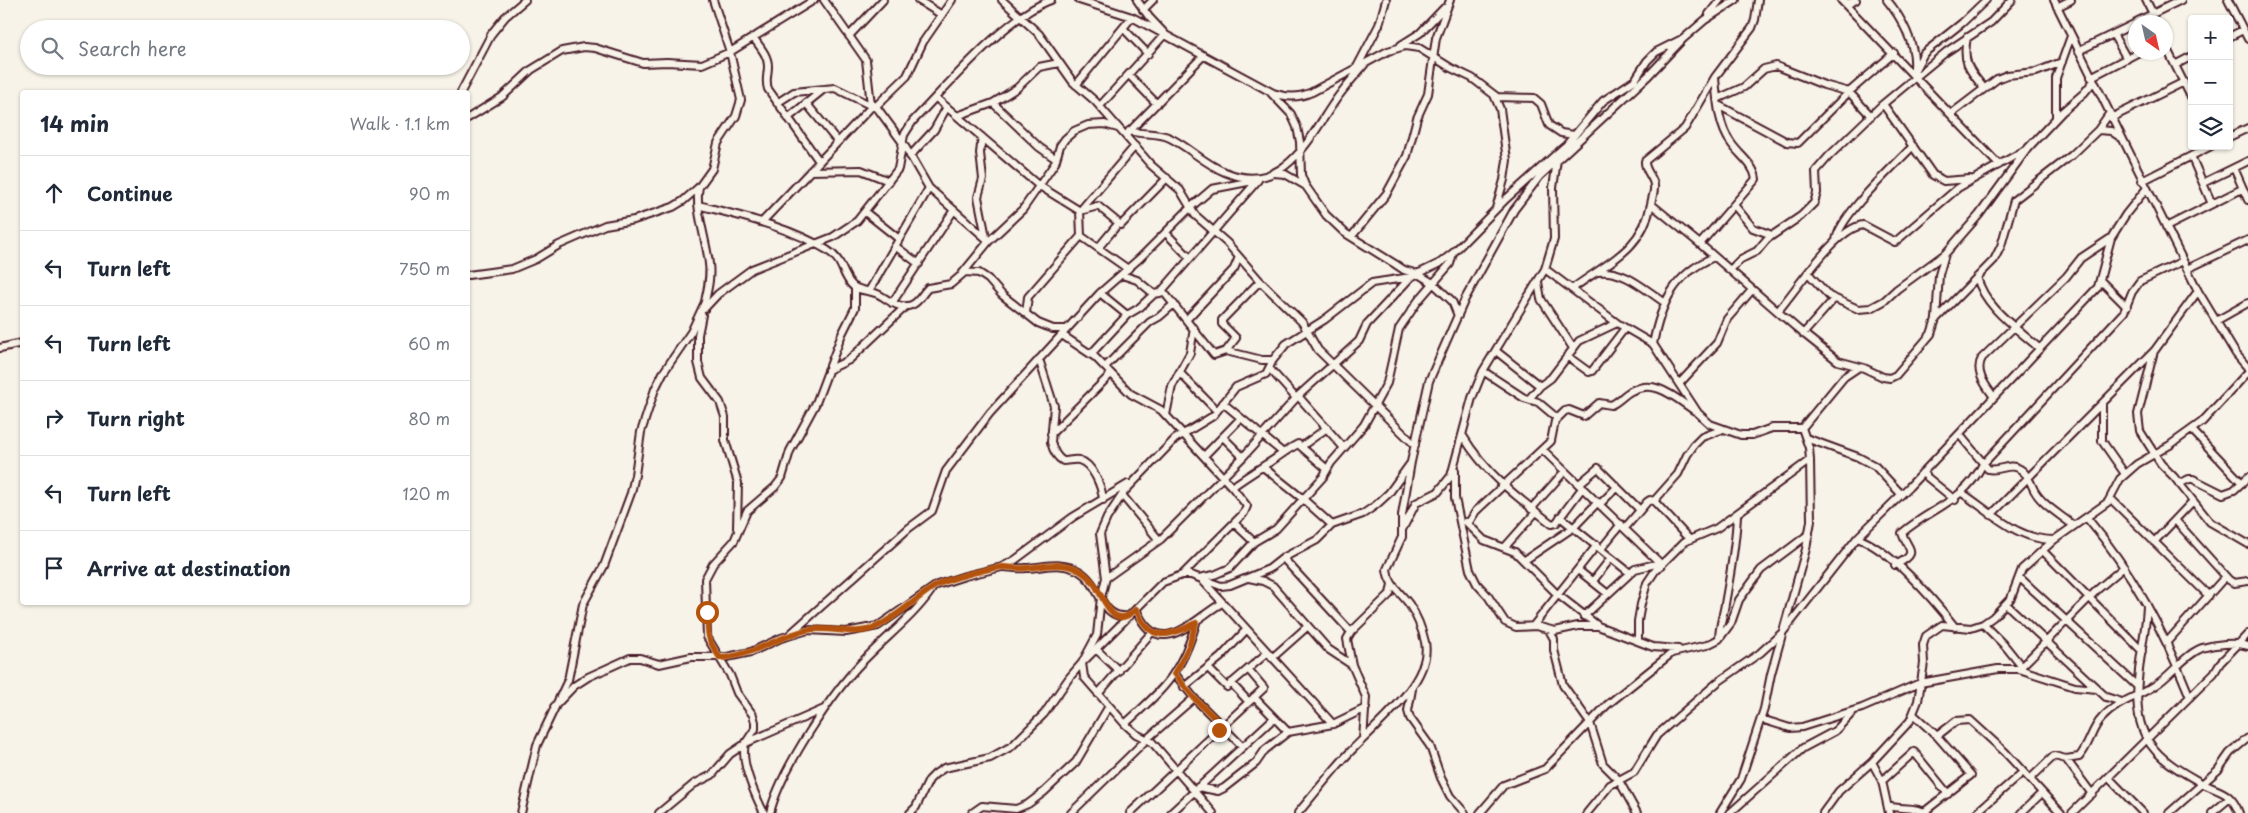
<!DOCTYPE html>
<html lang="en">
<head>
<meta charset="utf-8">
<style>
  body { margin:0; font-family:"Playpen Sans",sans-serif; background:#f6f6f7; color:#1f2937 }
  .controls { position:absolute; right:15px; top:15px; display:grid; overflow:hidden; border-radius:5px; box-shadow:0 1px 4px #0004 }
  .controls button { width:45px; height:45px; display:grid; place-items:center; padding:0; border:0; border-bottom:1px solid #e0e1e3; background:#fff; color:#1f2937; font:25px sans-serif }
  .compass { position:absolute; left:2128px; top:15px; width:45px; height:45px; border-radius:50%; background:#fff; box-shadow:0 1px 4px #0004; rotate:146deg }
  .stop { position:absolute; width:15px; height:15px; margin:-11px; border:4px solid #b45309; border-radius:50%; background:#fff }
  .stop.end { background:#b45309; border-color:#fff; box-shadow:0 1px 5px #0008 }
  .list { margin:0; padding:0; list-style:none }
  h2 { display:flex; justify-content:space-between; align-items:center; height:65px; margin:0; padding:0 20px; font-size:21px }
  h2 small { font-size:16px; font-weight:400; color:#747a83 }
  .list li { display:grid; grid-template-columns:32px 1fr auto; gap:15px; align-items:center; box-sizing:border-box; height:75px; padding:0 20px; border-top:1px solid #e0e1e3 }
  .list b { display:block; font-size:19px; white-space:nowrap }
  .list em { font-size:16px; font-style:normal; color:#747a83 }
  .icon { flex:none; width:28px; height:28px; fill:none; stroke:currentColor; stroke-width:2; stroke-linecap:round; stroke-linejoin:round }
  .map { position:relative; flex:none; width:2248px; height:813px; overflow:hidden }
  .search { position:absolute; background:#fff; box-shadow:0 1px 4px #0004; left:20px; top:20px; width:450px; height:55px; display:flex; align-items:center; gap:12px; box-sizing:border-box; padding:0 18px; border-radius:28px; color:#747a83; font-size:19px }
  .panel { position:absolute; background:#fff; box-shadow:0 1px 4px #0004; left:20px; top:90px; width:450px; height:515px; border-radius:5px }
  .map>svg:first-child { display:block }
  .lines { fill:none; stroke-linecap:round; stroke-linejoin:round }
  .minor-casing { stroke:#4a1f2b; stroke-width:10 }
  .minor { stroke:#f7f3e8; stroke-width:6 }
  .route { stroke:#b45309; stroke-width:6 }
</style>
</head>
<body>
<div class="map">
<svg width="2248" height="813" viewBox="0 0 2248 813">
  <rect width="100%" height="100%" fill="#f7f3e8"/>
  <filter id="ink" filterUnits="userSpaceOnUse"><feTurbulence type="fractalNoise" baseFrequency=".02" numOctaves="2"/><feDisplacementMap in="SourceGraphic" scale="10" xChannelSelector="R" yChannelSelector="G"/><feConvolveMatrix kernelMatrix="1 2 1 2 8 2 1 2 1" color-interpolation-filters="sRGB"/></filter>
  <g filter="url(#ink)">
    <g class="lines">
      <defs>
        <path id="minor" d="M824,0l42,60 5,45
          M918,0l24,15
          M1002,0l37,34 34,48 22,19 56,64 29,25 15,25 32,28 33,38 42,41 16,28 97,95
          M1079,0l53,17 141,76c14,5 26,5 39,-1l76,-41 17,-5 14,2 32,20 21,10 25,19 37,1 7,6 8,21 12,8 13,2
          M1841,0l158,165
          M1887,0c14,17 29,44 27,67
          M2054,0l144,291 38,63 12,14
          M2146,0l7,14
          M2228,0l20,39
          M1844,2l6,1 6,-3
          M2057,7l14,-7
          M1143,10l10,-10
          M1709,14l11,-14
          M2136,22l45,-22
          M1123,28l25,26
          M2113,34l14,25
          M849,36l34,-36
          M753,37c6,9 15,18 15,29 0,9 -3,14 0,23l51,72
          M1967,37c-5,26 2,33 17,51
          M2229,37l14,-7
          M1401,45l19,-12 24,-25
          M2166,47l26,52
          M2078,51l58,-28
          M2175,65l17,-9
          M1357,67l22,-42 7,-25
          M1913,73l11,-20 38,-30 24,-23
          M1129,75l28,29
          M2091,77l48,-25
          M1076,85l56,-68
          M461,92l31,-59 13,-16 20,-17
          M1271,93l20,21 6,13 3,15 1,33 4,10 21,30 19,18 50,31 9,6 14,4 15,9 19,18 6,15
          M1494,95l6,14 7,51 -3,20 -8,28
          M936,98l102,87 42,26 18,-5 23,19 46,-47
          M1717,99l27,-12 20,-18 12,-3 48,19 25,7 22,24
          M777,103l17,-11 41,-4 43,21 25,34 26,45 60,53
          M806,103l32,39
          M993,103l46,44 17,12
          M1883,104l50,71 11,6 26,-2
          M1718,105l69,37 11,1 51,-51 45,-39
          M1100,106l65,-72 -16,-17 -12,-17
          M875,107l32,-31 16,-34 29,-42
          M1951,114l46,-35 10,-4 29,-3 26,-10
          M957,116l36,-13 24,-15 22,-21 20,-4
          M2056,117v-39l15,-42
          M468,118l34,-21 29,-27 31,-19 22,-4 11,1 48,15 24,-1 35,2 28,-12 84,-52
          M788,118l36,-29
          M2111,118l73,-36
          M2098,130l13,1 9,6
          M1129,131c14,4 29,1 41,7 20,10 35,26 55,34 57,24 83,-31 108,-68 9,-14 20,-26 31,-39
          M1127,134l76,-78
          M982,137l-2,16 3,26 -5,18 8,40
          M2229,137l19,-9
          M1563,149l40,-48 32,-21 12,-19 9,-9 24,-12
          M910,156l24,-26 13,-23
          M2191,156l21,48
          M2234,168l14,32
          M810,171l51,-1 28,11
          M1274,173l11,1 19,11
          M2142,181l69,-35
          M2203,183l45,-22
          M699,187c-5,20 8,55 10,77 2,14 -2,28 -5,42
          M1651,204l49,40 99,86 39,31 26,7 19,9 7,1 6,-3 35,-41 5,-15 3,-44 6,-21
          M698,205c42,11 92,22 129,45 16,10 14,22 24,34 5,7 16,6 24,9 10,3 16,12 27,13 15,2 18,-10 26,-18l23,-4 14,-12 14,1 9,6 14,16 36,28 15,6h14
          M1734,205l19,23 19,7
          M865,212l34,27
          M762,222l111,-117
          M2166,227l76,-38
          M1166,233l24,25
          M1081,236l47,33
          M1352,236l35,-43 20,-37 10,-38 11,-24 8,-56 14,-38
          M1836,241c2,-24 59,-76 77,-95
          M1700,244l56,-65c-2,-15 -17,-24 -25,-36 -13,-18 -14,-44 -16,-65
          M895,246l24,18
          M1098,248l20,-24
          M1545,269l72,54 36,21 45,69 12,11 31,11h11l20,-7h30l42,-51 15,-10
          M2187,269l61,-29
          M1730,270l11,-11 16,-8 10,-12 34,-23 13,-13 3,-10 -1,-22 13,-15 54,-52 63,-52 45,-30 21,-22
          M1597,272c27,-3 46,16 67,30
          M1808,273l21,23 29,13 13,-1 13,-7 13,-12 48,-35 34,-39 49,-67 34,-36 22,-19 9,-11
          M962,274l27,-33 34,-32 32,-46 5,-17 5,-7 9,-8 14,-6 16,-1 14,4
          M468,275l44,-6 24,-10 23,-14 46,-20 29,-5 39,-13 10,-6 16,-14 13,-18 6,-26 18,-27 5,-16 -11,-48 -17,-52
          M1122,275l15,5 17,14 6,-1 98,-113
          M1977,277c8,31 41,52 63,72
          M2101,281l26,26
          M1538,282l3,17 32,49
          M1572,289c34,-26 70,-38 79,-85 1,-6 4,-13 3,-19 -1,-9 -10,-15 -9,-24l40,-33 30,-51 37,-49 3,-8 3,-20
          M869,291l60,-103
          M1163,291l51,64 12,-4 36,9h11
          M1100,293l27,22
          M892,303l62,-93
          M704,309l14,-15 34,-25 81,-32 24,-16 41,-52 6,-34 9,-14c34,-35 93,-105 138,-121
          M1778,311c18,-21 58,-83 85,-86l32,17 63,-54 67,-38
          M1026,313l2,-16 53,-61 -1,-25 55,-65
          M702,315l-4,20v27l4,16 18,24 5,15v23l13,43 -1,45
          M1187,319l47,-50 5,-12
          M1936,319l58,-59 7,-14 13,-46 58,-45 26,-25 11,-16
          M2216,321l32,-18
          M1803,334l31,-35
          M1062,335l33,22 36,37 30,16 71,77 15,19 -3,7 -62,62
          M1653,344c8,-41 21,-70 61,-87
          M0,348l22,-5
          M1226,351l10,-13 -14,-14v-4l38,-39
          M1496,351l44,35
          M2154,351l-16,63 2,17 21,33 13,13 36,45 38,22
          M1091,354l36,-39 12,-7 15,-14
          M1567,356l22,16 3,-1 33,-43
          M1039,359l15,47 -3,36c2,8 5,15 12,19 5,0 11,-2 16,-1 14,4 23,27 24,40
          M1105,367l45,-45 9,-5 15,-13
          M1270,369l26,29
          M828,370l21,-10 56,-53
          M1483,371l41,27 14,4 19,16
          M1180,373l37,38
          M1679,384l38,-41 10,-24 25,-29
          M1298,396l46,52
          M1994,397c-8,-11 -20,-25 -12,-39l84,-81 15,-19 30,-20
          M1529,399l11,-13 11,-8 28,-37 38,-18
          M1223,403l59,49
          M2102,404v37l23,33
          M1166,415l6,-29 18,-33 4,-25
          M2192,430l50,53
          M1051,434l60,-60
          M1959,434l29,35c10,3 21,-6 30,-1 9,4 12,14 16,22 8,15 27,25 40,36
          M1463,436c22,37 55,62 89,88l4,-1 27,-36
          M1223,437l20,20
          M1806,438l52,19 17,9 26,28
          M1302,446l25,-18
          M1543,450l119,115
          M1204,456l37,-38
          M1263,467l40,32 29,26
          M1455,471v27l15,72 7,14 11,12 17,26 11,5 20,-1 19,5 23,-5h20l55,21 25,2
          M1922,473l33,27
          M1579,484l19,-16 42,42
          M2179,484l10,-5h4l30,15 11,-4 14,-13
          M1232,487c11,-8 22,-15 33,-22 11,-6 21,-15 33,-21l29,25
          M1962,493c29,19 55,47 92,47
          M1122,495l37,45
          M2111,499l98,97
          M1654,501l35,38
          M1600,504l17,-17
          M1531,509l33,-37
          M1991,515l164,-165 43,-59
          M1560,517l70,56
          M2087,518c46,54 77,114 103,179
          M2176,521l53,59 5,3 14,-2
          M1466,522l18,18 31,12 42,42 40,31
          M1234,523l20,19
          M1468,524l8,-13 75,-70 4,-20 10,-10 4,-1 15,6 15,-13 12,2c8,-3 12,-10 20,-14 25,-13 44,7 64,20
          M1403,528l13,-25 22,-11 13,-16 21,-78 11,-27 62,-102 9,-30 -1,-51 4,-28
          M1625,528l22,-26 3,-2 4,1 24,-27 9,-19 7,-10 8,-8 19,-7
          M1857,538c33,11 76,61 98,89
          M2154,542l38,-40
          M1505,547l31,-35
          M1601,549l20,-25
          M2043,551l99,100
          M1283,558l68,74
          M1525,560l49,-33 24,-25
          M1895,565c26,-12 12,-16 7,-32 30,-26 61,-30 81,-69l141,-152 8,-20 8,-11 43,-20
          M1003,567c8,0 16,2 23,1 19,-1 36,-7 53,3 24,14 19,49 51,45
          M1578,570l30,24
          M2019,577l117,108
          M1106,578l55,-39 82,-82 55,-61 61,-55 8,-17 44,-47
          M1199,578l15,-3 16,-7 24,-26 22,-13 47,-52 8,-14 33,-38 23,-42 12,-54 19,-28 32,-37 3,-11
          M1249,578l14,3 10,5 55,63 24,16
          M1203,581l130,143
          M1593,581l18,-23
          M2006,604l100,93 16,5
          M2147,605c-1,44 -26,107 8,145 11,13 29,23 43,31 18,11 32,8 41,32
          M1136,609c22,54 58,10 86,-6
          M1584,616l51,-47 25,-6
          M1983,624l23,23 16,20
          M1533,626l64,-81
          M1549,630l5,9v11l9,35 27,38 13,41 15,15 19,34
          M788,636l121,-108 23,-17 14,-40 44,-58 110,-120 40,-35 51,-51 21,-18 46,-9
          M1719,639c0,-12 4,-23 6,-35 5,-29 11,-59 12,-89
          M1638,641v-20l3,-17 6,-21 8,-12 29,-29 33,-14 93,-68
          M2167,642l58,-65
          M1096,649l23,22
          M1272,658l36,-32
          M1208,668l19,19 40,-34
          M2019,669l79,-80 26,-22
          M1175,674l19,24 49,49
          M1231,683l18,19
          M1184,687l37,-30 25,-27
          M1412,689l-4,22 2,7 20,28 11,32 9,18 15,17
          M1098,694l54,-62
          M1254,697l34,35
          M554,707l20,-21 14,-9 42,-19h10l19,6 32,-7h36l24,-5 30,-14 27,-8 38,2 32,-6 59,-41 28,-9 37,-9 13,-7 58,-43 55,-33
          M1914,715l23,21 34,39 -47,37
          M1761,719l29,9 12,-1 60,-19 58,-25 78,-14h21l56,18 22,2
          M1125,724c38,-35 56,-49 71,-101
          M1937,736l19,-15 14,-1 35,32 56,61
          M1363,739l3,-42 -14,-32 -5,-26 4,-7 39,-38 2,-10
          M746,743l78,-34
          M745,744l10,-15v-7l-2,-7 -16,-22 -7,-18 -23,-38 -2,-58 8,-15 21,-23 13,-30 28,-24 7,-9 8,-27 26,-48 26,-69 13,-26v-20
          M2066,759l26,35
          M1872,762l10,19 7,32
          M2109,778l34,35
          M2030,779l24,-23 12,3 13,-2c11,-12 12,-28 23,-39 14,-16 35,-21 52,-32 17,-10 30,-31 48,-38 13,-4 33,-6 46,-2
          M1882,781l32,-29 34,42
          M1198,787l20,4 6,-3 32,-25 9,-13 23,-18 45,-8 33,-16
          M1888,806c12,4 27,0 39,7
          M521,813l16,-68 31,-65 15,-76 21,-38 27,-73 4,-18 6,-43 14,-43 8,-16 28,-41 14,-30
          M659,813l35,-29 18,-9 18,-21 15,-10c-5,19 10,51 19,69
          M770,813c10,-42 63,-122 94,-153 22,-23 49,-43 67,-69
          M910,813l6,-6 13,-27 6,-6 9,-6 46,-10 22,-12 32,-32 25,-36 13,-15 81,-81 19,-7h9l30,11 9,-1 39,-16 14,-11 34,-18 15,-15 31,-11 13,-9 13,-12 21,-29
          M972,813l10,-7 34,3 12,-5 16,-12 32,-30 33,-56
          M1071,813l77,-75 46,-40
          M1130,813l134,-125 -16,-19
          M1171,813l103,-95
          M1213,813l-61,-71 -16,-8 -11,-10 -41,-47 -2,-14 15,-28 4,-38 5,-19 -6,-44 7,-16 17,-26 51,-53 38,-23 23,-29 30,-13 7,-14 13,-16 38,-24 48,-37 39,-6 29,-14 13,-10 53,-54 58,-52
          M1298,813c17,-20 34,-42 52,-61 24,-26 83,-70 75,-110 -3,-13 -8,-26 -16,-38 -8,-11 -21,-20 -22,-35l15,-32v-22l9,-53 18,-81 36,-82 49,-89 26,-34 108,-100 35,-37 22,-19 31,-20
          M1480,813l24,-28 41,-16 62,-64 65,-52 35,-8 12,-6 12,-16 8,-23 22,-30 48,-36
          M1587,813l23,-28 24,-13 23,-37 61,-53 42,-29 23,-21 74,-94 52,-51 189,-200 13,-49 15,-24 20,-25
          M1720,813l21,-34 23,-70 7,-35 35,-125 5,-28 -1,-61 -1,-12 -7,-20
          M1730,813l73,-65 32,-17 17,-18
          M1823,813l16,-22 33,-29 38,-41 8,-20 6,-38 -1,-18 3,-9 16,-11 29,3 12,-4 10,-7 18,-19 11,-29 32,-29 54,-38 12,-23 17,-15 33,-19 32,-23 46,-50
          M1976,813l47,-41
          M2021,813l21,-20
          M2072,813l142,-140 6,-10 28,-29
          M2169,813l49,-43 12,-17 18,-15
          M2212,813l18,-15"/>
      </defs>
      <!-- minor casing -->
      <use href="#minor" class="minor-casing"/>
      <!-- minor -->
      <use href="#minor" class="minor"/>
    </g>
  </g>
  <g class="lines" filter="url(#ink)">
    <!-- route -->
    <path class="route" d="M707,612c2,25 -2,23 13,46 32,-2 57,-21 87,-28 23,-5 48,8 71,-4 22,-11 39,-29 59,-41 13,-7 52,-17 66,-18 8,0 16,2 23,1 17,-1 32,-6 49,0 8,4 15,10 20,17 9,13 18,48 41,24 14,34 33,28 60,14l-7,23 -14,28 19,24 29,28 -4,4"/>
  </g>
</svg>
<div class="controls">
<button>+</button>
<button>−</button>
<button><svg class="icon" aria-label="layers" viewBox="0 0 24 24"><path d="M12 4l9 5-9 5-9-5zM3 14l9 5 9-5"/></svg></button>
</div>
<svg class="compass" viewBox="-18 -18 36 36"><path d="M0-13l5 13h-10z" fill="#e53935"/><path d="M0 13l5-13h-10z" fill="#747a83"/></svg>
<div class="stop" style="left:707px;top:612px"></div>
<div class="stop end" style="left:1219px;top:730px"></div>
<div class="search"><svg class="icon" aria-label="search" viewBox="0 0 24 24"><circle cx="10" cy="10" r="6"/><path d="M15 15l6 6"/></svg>Search here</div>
<section class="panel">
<h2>14 min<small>Walk · 1.1 km</small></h2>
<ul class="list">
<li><svg class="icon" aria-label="ahead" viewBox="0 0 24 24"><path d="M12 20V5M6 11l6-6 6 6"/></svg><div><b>Continue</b></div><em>90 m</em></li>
<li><svg class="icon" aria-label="left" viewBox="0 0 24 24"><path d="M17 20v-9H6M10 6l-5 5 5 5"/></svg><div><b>Turn left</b></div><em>750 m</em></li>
<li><svg class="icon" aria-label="left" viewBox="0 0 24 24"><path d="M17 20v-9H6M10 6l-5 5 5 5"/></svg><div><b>Turn left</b></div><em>60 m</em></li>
<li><svg class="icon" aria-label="right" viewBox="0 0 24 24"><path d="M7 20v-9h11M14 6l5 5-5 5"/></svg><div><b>Turn right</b></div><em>80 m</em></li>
<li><svg class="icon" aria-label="left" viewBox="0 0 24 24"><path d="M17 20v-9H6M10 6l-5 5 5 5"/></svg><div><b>Turn left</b></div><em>120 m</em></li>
<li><svg class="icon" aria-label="arrive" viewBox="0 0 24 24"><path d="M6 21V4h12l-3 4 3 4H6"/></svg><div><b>Arrive at destination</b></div></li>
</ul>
</section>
</div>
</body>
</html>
